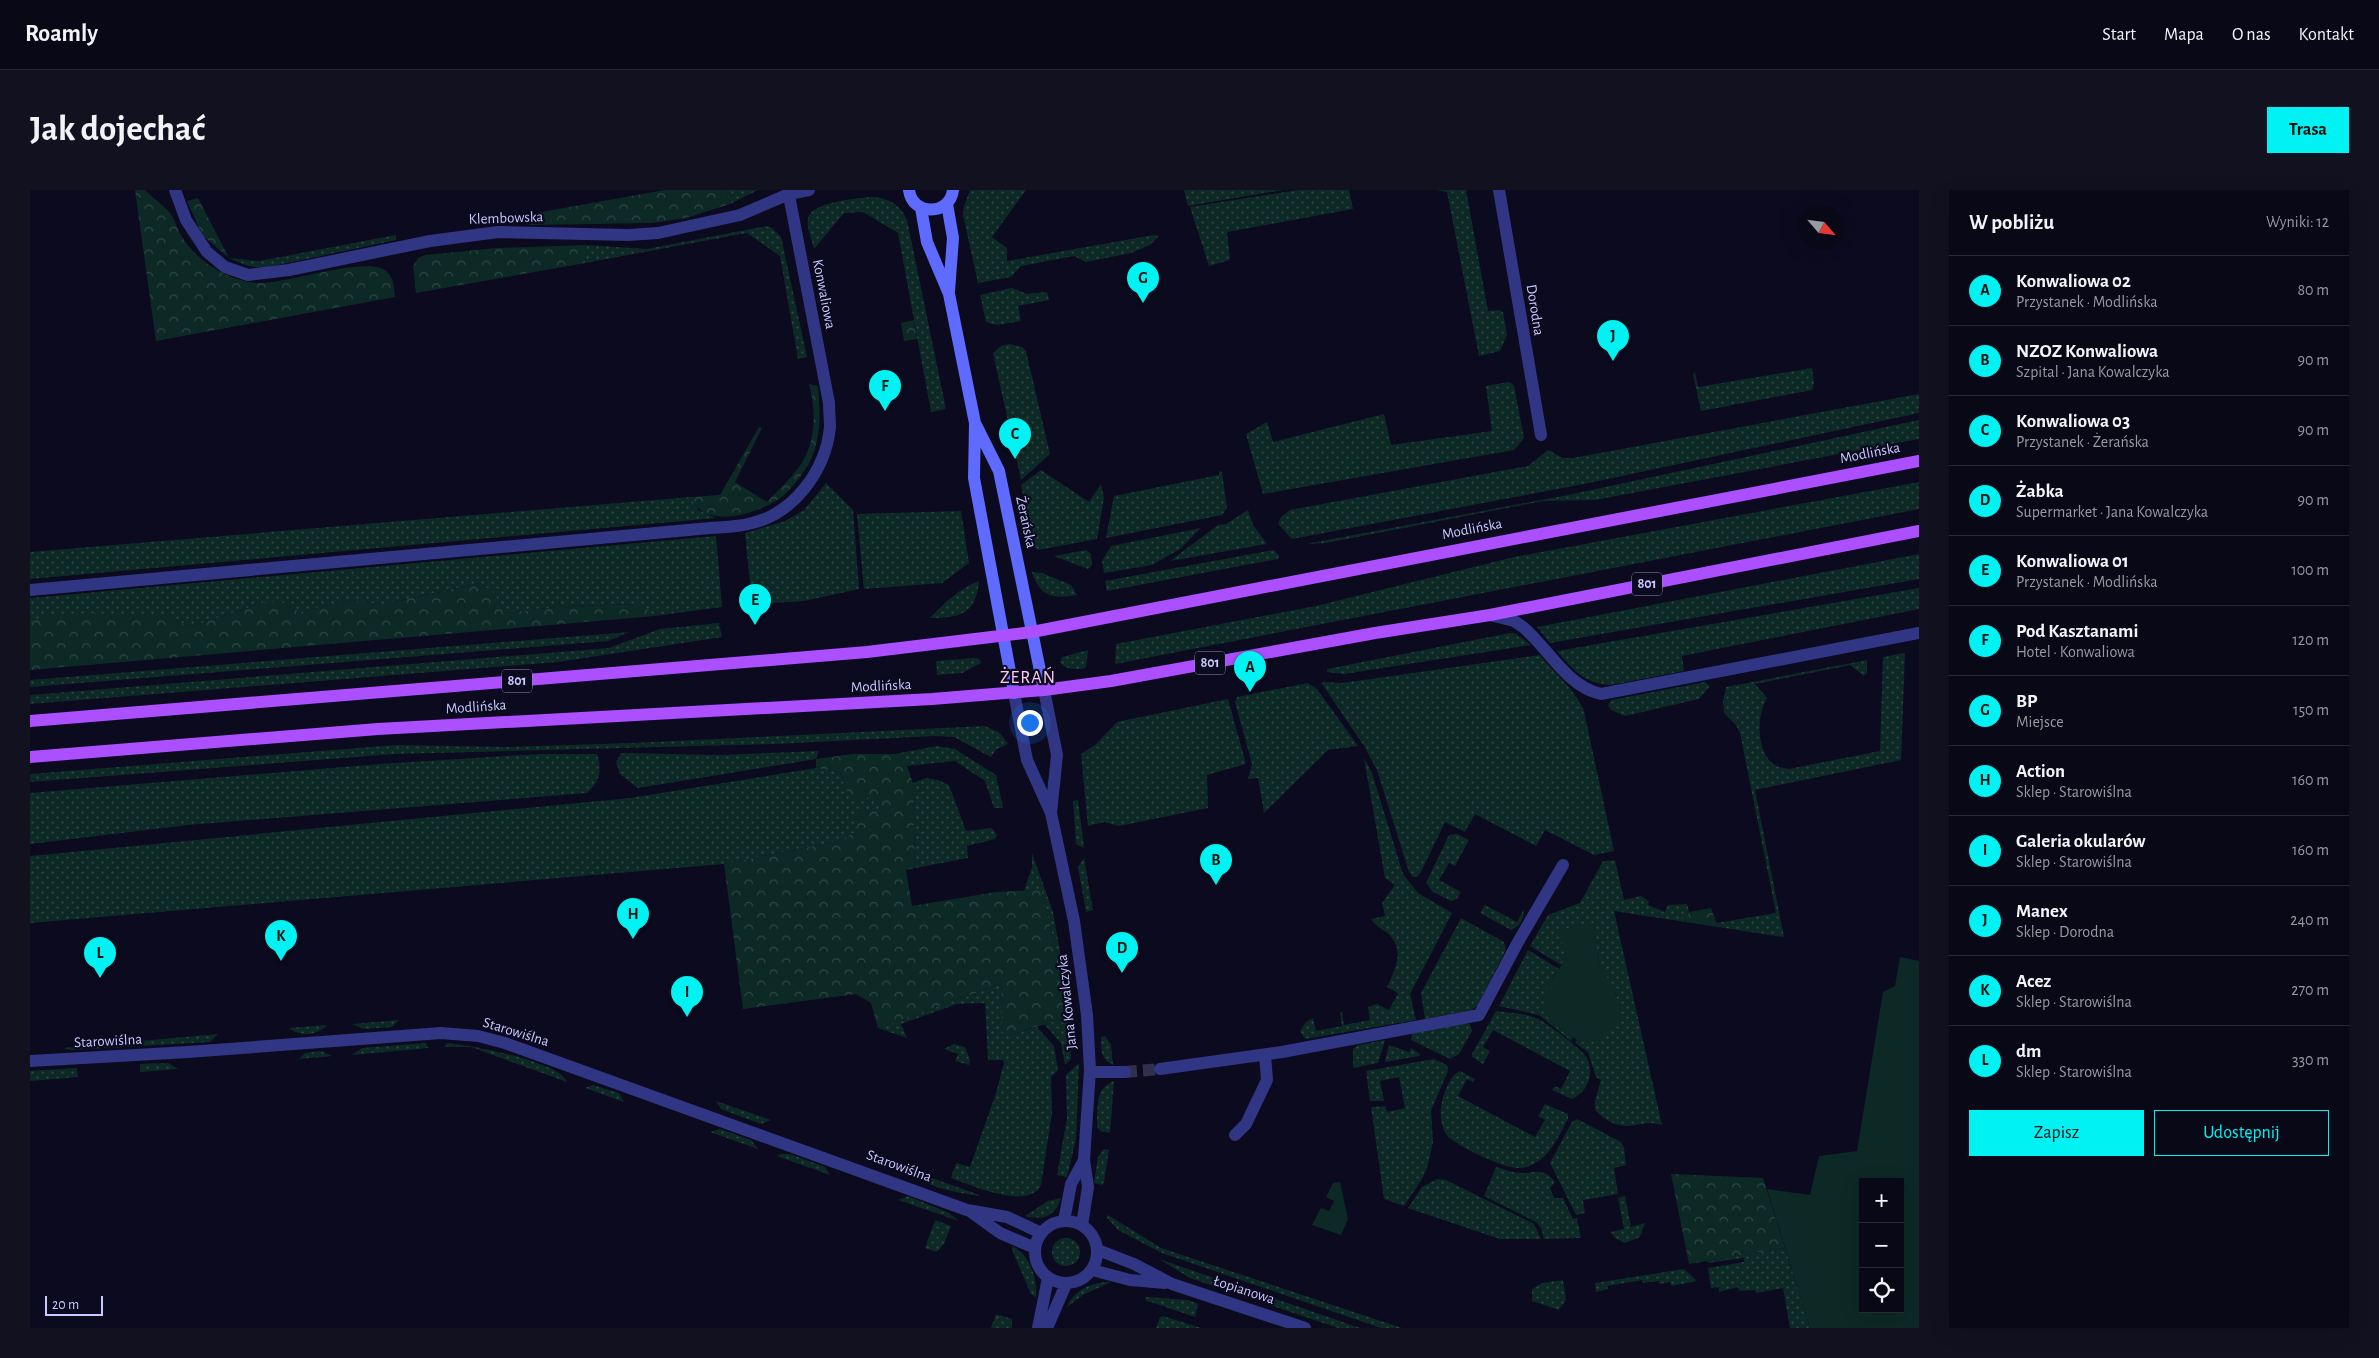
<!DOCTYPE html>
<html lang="pl">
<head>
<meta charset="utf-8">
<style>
  body { margin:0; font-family:"Alegreya Sans",sans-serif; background:#111120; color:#f1f3f6 }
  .controls { position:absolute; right:15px; bottom:15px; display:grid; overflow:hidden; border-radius:0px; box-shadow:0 5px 20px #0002 }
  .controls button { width:45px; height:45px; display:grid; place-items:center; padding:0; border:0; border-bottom:1px solid #292936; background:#080817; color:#f1f3f6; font:25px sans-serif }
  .compass { position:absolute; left:1769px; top:15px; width:45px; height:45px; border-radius:50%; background:#080817; box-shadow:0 5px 20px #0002; rotate:118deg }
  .scale { position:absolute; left:15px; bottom:12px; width:58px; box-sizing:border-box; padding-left:5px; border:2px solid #c9c8ff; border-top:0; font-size:14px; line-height:18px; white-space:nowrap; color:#c9c8ff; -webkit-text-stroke:4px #0b0a1f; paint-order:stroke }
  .you { position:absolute; left:999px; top:532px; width:18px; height:18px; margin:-12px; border:4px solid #fff; border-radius:50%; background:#1a73e8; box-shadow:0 0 0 8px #1a73e833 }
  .badge { display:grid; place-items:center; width:32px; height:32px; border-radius:50%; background:#00f3f2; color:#111; font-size:16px; font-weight:700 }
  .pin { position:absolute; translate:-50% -41px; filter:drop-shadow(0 1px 2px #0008) }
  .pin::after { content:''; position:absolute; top:26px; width:18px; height:15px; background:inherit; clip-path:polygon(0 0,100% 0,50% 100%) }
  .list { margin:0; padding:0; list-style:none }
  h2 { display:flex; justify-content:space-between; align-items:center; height:65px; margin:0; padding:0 20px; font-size:21px }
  h2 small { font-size:16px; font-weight:400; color:#989aa1 }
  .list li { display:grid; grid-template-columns:32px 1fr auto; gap:15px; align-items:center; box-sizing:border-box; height:70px; padding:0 20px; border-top:1px solid #292936 }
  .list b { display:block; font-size:19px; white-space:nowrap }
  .list p { margin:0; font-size:16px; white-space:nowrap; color:#989aa1 }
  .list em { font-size:16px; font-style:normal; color:#989aa1 }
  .actions { display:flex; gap:10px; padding:15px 20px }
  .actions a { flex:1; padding:11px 0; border:1px solid #00f3f2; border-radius:0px; text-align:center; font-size:18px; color:#00f3f2 }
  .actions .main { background:#00f3f2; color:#111 }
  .icon { flex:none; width:28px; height:28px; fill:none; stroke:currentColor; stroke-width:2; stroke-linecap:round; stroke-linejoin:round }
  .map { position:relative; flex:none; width:1889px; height:1138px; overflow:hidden; border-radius:0px }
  header { display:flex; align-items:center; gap:30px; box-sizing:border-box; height:70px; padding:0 25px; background:#080817; border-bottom:1px solid #292936 }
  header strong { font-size:24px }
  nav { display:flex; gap:28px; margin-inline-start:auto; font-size:18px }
  .intro { display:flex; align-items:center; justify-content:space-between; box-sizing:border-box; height:120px; padding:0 30px }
  h1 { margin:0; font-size:35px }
  .button { padding:12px 22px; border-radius:0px; background:#00f3f2; color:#111; font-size:18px; font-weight:700 }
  main { display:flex; gap:30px; padding:0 30px }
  aside { flex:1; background:#080817; border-radius:0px; box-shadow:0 5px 20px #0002 }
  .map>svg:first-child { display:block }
  .grass { fill:url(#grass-dots) }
  .forest { fill:url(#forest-crowns) }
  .park { fill:#0d2925; fill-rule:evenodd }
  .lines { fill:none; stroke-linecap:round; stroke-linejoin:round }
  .street-tunnel { stroke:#31304c; stroke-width:12; stroke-dasharray:12 6; stroke-linecap:butt }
  .street { stroke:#303683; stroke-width:12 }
  .secondary { stroke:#5f6bff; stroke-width:12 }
  .primary { stroke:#ab4fff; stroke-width:12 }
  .labels { text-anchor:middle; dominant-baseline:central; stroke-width:4.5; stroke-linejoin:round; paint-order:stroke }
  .shield { fill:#0b0a1f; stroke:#908fbc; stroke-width:1 }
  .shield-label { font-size:14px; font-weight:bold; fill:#c9c8ff }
  .street-label { font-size:15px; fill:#c9c8ff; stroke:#0b0a1f }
  .quarter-label { font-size:18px; letter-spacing:1px; fill:#ffcaf1; stroke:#0b0a1f }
</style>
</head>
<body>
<header>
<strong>Roamly</strong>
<nav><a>Start</a><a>Mapa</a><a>O nas</a><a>Kontakt</a></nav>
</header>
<div class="intro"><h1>Jak dojechać</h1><a class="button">Trasa</a></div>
<main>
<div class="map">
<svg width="1889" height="1138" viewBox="0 0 1889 1138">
  <defs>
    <pattern id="grass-dots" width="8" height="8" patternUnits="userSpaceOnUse" patternTransform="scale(1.25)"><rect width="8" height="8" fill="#0d2925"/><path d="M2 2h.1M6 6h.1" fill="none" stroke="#2f4746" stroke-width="1.8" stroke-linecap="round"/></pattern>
    <pattern id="forest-crowns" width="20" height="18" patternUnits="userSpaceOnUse" patternTransform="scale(1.25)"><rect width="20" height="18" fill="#0d2925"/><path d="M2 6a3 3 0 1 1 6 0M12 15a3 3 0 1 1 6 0" fill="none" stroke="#2f4746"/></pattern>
  </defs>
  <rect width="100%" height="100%" fill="#0b0a1f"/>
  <!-- grass -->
  <path class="grass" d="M696,0h32l-28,14z
    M940,0h56l-34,47 15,11v13l147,-26 5,1 -9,9 -19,8 -45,9 -12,-6 -53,10 -10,11 -33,6 -15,-68 1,-9z
    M1154,0h99l-95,16z
    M1268,0h51l4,19 -126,23 3,28 -21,6 -19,-59z
    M1406,0h30l22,121 11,-1 4,2 4,23 -7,16 -21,5 -32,-164z
    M839,7c17,0 31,6 38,23l39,189 -15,3 -33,-179 -35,-21 -19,1 -30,36c-2,-9 -8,-22 -6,-31 4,-16 47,-19 61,-21z
    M736,36l6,2 9,9 26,120 -9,2 -18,-103 -33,-23 -162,30 2,-18 60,4z
    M366,45v5l-132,28 -16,-2 -19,-8 30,3z
    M982,98l15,6 20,-2 2,8 -31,6 3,15 -24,4 -11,-3 -6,-27z
    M979,154l13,3 4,4 24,103 -29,26 -28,-127 8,-7z
    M1782,178l2,15 -2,7 -111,21 -8,-37 2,-2 3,15z
    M1479,192l5,3 1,6 9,47 -10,12 -251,44 -17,-60 21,-12 6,20 111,-28 7,31 101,-14 -6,-45z
    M1889,204v19l-335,71 -292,55 -14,-15 3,-7 9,-7 238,-44 20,-16 15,8h10z
    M1889,230v19l-324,61 -52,1 -217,42 -20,1 262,-49z
    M1011,280l48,32 12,-18 3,14 -7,41 -59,11 -4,-3 -13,-62z
    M1189,281l3,1 5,36 -5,7 -116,23 8,-42 105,-21z
    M1889,292v27l-804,155 1,-20 200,-38 198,-49z
    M796,293l27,27 6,79 -55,12 -52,3 -7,-71 40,-12 19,-11z
    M661,307l7,13 18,8 -686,61v-27z
    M1218,320l5,15 14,19 -97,17 48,-36 8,-1z
    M931,321l8,52 -27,20 -78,6 -7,-75z
    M1171,338l-21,21 -28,16 -48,8 -2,-12 9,-15z
    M686,346l6,71 -68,9 -14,-12 -76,2 -59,7c-6,-15 -13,-21 -25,-30l-96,21 -39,-3 -45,11 -19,-10h-16l-75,25 -25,-12 -135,10v-27z
    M1056,360l5,4 1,11 -4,4 -34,-13z
    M1244,360l5,6 -1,3 -171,32 -2,-10z
    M1889,364v25l-369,64 -13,-16z
    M1002,382l10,1 29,12 6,10c-24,4 -37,2 -45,-23z
    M949,391c-3,33 -19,37 -49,37 14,-15 30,-30 49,-37z
    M1889,398v21l-237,47 2,15 -73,14c-26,-1 -38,-15 -54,-34z
    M689,433l3,14 -164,25 -528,42v-9l579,-47 51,-19z
    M600,442l-22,9 -578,46v-7z
    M1480,443l6,1 15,11 -187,29 -17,-2v-3z
    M1058,460l-2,18c-9,2 -21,2 -26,-6l2,-5z
    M1875,463l-4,107 -146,30 29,147 -66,-10 -2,-4 60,-10 -36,-180 -4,-8 -12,-12 -1,-12 3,-14 141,-27v13l-3,3 -14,-11 -95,19 12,14c-10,16 -11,50 4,64 5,5 12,6 18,7l91,-18 3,-94z
    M1510,465c15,19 35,34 44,56l30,140 -20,4 -49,-25 -9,16 -61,-32 -10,18 -20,-10 -24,50 -4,5h-4l-4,-5 -32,-102 -13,-24 -42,-62 1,-2 19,1z
    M943,468l6,1 2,4 -19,10 -25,2 -1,-14z
    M1675,492l5,4 -11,13 -74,17 -14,-6 -3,-5 3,-5z
    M1278,493l9,6 41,57 -30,4 -64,63 -6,-35 -10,1 4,-15 -17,-62 2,-5 5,-1z
    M1198,509l18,65 -39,11 1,33 -89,18 -15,-4 -16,4 -7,-72 14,-9 22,-23z
    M955,536l15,7 8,11 -11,5 -6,8 -37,-20 -20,-1 -159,8 -380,10 -365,28v-8l366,-29 113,2 123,-4z
    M907,556l18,3 41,26 7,33h-9l-9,-27 -30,-20 -48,5 -12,-12z
    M789,561l-3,8 -178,29 -18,-14 -4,-12 5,-9 99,2z
    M509,564h58c5,16 3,28 -10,39l-399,32 -158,19v-51l350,-29z
    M1334,568l8,15 31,101 15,19 34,20 -42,81 6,26 -111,19 -5,-8 6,-9 7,-4 3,13 26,-5 -2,-13 2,-1 2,13 26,-5 -2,-13 9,-3 12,6 9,-17 -11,-6c9,-19 19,-39 -1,-55 -6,-4 -11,-7 -15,-13l14,-3 -3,-13 13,-18 -10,-7z
    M786,578l24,4 4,14 29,11 7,4v8l-12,3 -10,19 -20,10 -114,23 -694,59v-67l600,-58z
    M896,588l12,2 11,5 17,46 26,-3 5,7 -2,4 -28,7 1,12 -53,10 -2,-85z
    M1048,610l6,48 -8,-4 -3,-43z
    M1427,644l12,6 -14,26 -6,-3 -10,17 22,12 -4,7 -6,2 -18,-9 -7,-9 23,-48z
    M1002,663l21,59 16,90 2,57 -6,6 -4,-22 -17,-19 21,-6 -6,-58 -18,-70 -17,1 8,-24z
    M1054,668l9,52 -7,2 -8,-45z
    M1585,670l9,40 17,-4 8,5 -1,4 17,7 3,-7 19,-1 2,8 -4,10 -71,-11 48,214c-28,-8 -36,15 -67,-15v-9l6,-21 -5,-3 -8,-25 -13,-9 2,-3 3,2 37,-46 -18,-32 -1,-12 -32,6 -5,7 -31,-19 18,-31 32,-12 23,-42z
    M1455,715l32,17 7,-13c-1,11 -3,17 -13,21l-31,-17z
    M1431,728l43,24 2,8 -29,56 -6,4 -46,9 -4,-26z
    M1498,760l31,19c-17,22 -13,29 -7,54l21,14 -2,4 -32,-26 -40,-9z
    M971,794l2,53 34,-10 17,19 4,24 -7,7 1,36 -11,72c-12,26 -70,0 -90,-7l5,-15 14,4 26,-74 8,-30 -1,-3h-15l-3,-57 -28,1 -56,20 6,14 -29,-10z
    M1466,821c13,2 31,2 42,8 8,3 41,29 46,35 12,14 5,39 -12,45l-20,-9 3,-4 6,3 9,-18 -77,-41 -10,17 7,4 -7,13 -11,-7v-3z
    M369,830l-7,7 -28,2 -12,-5z
    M1435,833l5,1 2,7 -13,23 -9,5 -39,-19 1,-7z
    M297,835c-10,11 -27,12 -38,3z
    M188,844l-8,8 -139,8 -8,-2z
    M1075,846l6,9 2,20c-13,-6 -12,-16 -12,-28z
    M1355,850l-7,23 -25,5v-19l5,-4z
    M396,853l2,5 -76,7 10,-7z
    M417,853c22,2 112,18 120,39l-96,-35h-27z
    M924,854l11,3 5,13 -1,5 -14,-4 3,-7 -14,-5z
    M1359,855l20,7 2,-4 9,6 -1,2 -34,6z
    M291,861l11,5 -33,3 6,-6z
    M1404,869l13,6 1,6 -17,40 2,31 -6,26 -5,11 -18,27 -20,-7 -13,-92 14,-1 2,6 18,-4 -6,-31 -19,4 4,20h-14l-4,-30z
    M138,873l10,6 -38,3v-8z
    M1049,873l-3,76 -9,38 -10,-2 10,-57 -1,-43z
    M47,878l1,9 -48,4v-10z
    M1430,881l15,8 -2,3 -6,-3 -9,17 77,41 10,-17 -7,-4 7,-12 23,10v5c-9,16 -17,37 -35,45 -7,4 -14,5 -22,3 -13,-2 -59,-23 -65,-33 -8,-13 -6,-32 0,-45 4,-8 6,-14 14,-18z
    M1084,891l-4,52 -10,-2 -3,-5c1,-17 -3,-38 17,-45z
    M563,895l26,8 5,9 -39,-14z
    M686,911l55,19 -10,4 -40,-15z
    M1547,929l44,23 3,6 2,17 -12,3 4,26 -35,6 2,13 -9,2 -26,-52 22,-41z
    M690,939l31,11 7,9 -48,-17z
    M1074,959l5,1 -5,32 -2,3 -8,-2 4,-26z
    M751,964h9l35,13 5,8 -53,-19z
    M1466,977c9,3 18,6 27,6 14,-1 23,-4 32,9l-5,6 4,10h9l10,21 4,-1 4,20 -37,1 -3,-11 -5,-6 -52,-26z
    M883,981l66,24v1c-18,-3 -57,-8 -66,-25z
    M1407,989l9,1 88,44 7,15h-41l-92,-31 14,-21z
    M878,1006l41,17 10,8 -61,-21z
    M1595,1006l6,31 14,-4 -5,14 -15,6 -10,-5 -4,-6 13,-3 -6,-31z
    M1031,1008c-5,18 -19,23 -36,18l23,-15z
    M1078,1025l53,33 241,80h-21l-219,-75 -44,-23 -11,-12z
    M905,1030l16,6 -7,18 -7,8 -12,-4z
    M1022 1062a14 14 0 1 1 28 0a14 14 0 1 1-28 0Z
    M982,1056c18,8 26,34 24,52l-5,-4 -19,-44z
    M1755,1058l25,80h-20l-7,-40 -27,5 -1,-3 -16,1 -1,-4 -19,5v-5l-8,1 -3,-20 36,-6v-4l-36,5 -1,-2z
    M1129,1069l201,69h-22l-148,-50z
    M1654,1079l13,12 -25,5 -2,-4 -11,2v-3l-16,2 -1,-3 -35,6 1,3 -12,3 -1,-9z
    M1533,1090l3,20 -7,10 -27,-9v-12l10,-6z
    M1081,1092l-28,13 -16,12c8,-18 25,-25 44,-25z
    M1116,1107l42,3 10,4 -3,13 -50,-17z
    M966,1124l16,5v9h-21z
    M1133,1126l38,12h-45l4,-11z"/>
  <!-- forest -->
  <path class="forest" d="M105,0h10c8,8 18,15 25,23 6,8 8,19 14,27 16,23 45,41 73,43 29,2 112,-29 130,-11 7,6 7,17 8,25l-239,44z
    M635,0h61l4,14 -44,14 -34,5 -122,2v-11z
    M168,8l31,60 -27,-23 -15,-34z
    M557,55l-2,18 -169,30 -3,-27 5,-8 7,-3 73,-7z
    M884,130l3,19 -13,2 -3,-18z
    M779,194l9,2c2,27 4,55 -10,79 -6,10 -15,22 -24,30 -21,18 -81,37 -93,2l29,-2 39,-68 3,1 -27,54 32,20c11,-12 28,-27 36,-41 13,-23 13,-52 6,-77z
    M450,393l13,9 13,21 58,-7 77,-2 13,12 -624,54v-45l3,-4 15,-6 44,-2 73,2 25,12 75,-25h16l19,10 45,-11 39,3z
    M823,564h42l12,12 6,17 2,85 -9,2 6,36 84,-14 45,-2 18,70 6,58 -62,19 -2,-53 -123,44 -7,-25 -15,-9 -113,15 -19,-145 114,-23 20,-10 -4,-20 14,1 12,-3v-8l-7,-4 -20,3 -9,-14 -4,-14 -24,-4v-9z
    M1681,718l7,19 -33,-5 4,-10z
    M1641,984l92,4 22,70 -96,16z"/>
  <!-- park -->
  <path class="park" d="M1564,733l5,41 14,22 7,22 -1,9 -11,18 -15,7h-13l-28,-19 -8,-11 3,-25 19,-29 -7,-28z
    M1870,767l19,4v367h-109l-43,-139 43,6 9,-39 38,-5 26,-159 12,-6zM1833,992h37v127h-37z
    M1310,992l8,37 -7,16 -29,-10 9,-17 8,3 5,-10 -8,-4 7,-14z"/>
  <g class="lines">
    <!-- street-tunnel -->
    <path class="street-tunnel" d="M1095,882l35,-3"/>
    <!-- street -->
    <path class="street" d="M145,0l11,30 21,32 18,15 23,8 41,-5 141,-29 68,-9 130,3 30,-2 82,-18 49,-21 20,-4
      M1469,0l42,245
      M0,400l680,-62c14,-1 29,-1 42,-5 43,-10 74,-54 78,-96 0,-8 -1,-16 -1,-24l-41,-213
      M1460,425l24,6 9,6c26,22 43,59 78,67l318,-61
      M1014,500l13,65 -6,58
      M984,503l13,67 24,53 23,108 13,94 3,55 -6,90 4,27 -6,38
      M0,871l158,-9 253,-19 37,3 27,7 462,167 40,7 34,16
      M1130,879l122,-17 197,-37 39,-73 45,-77
      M1060,882h35
      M1205,945l11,-11 21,-44 -2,-25
      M941,1022l29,21 35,15
      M1005 1062a31 31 0 1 1 62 0a31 31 0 1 1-62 0Z
      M1034,1031l7,-37 13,-24
      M1068,1060l36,14 38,20 133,44
      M1062,1080l38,10 35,3
      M1008,1138l10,-50
      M1017,1138l19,-44"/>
    <!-- secondary -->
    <path class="secondary" d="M879,0c3,26 41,26 44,0
      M917,14l6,34 -4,53
      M891,18l6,34 22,52 26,129 -1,55 40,215
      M946,235l23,46 45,219"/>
    <!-- primary -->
    <path class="primary" d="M0,531l837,-69 165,-20 887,-171
      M0,567l348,-28 554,-30 112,-9 67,-9 264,-48 115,-18 429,-84"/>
  </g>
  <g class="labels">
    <!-- shield labels -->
    <g class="shield">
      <rect x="1602" y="382.5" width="30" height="23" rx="4"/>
      <rect x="1165" y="461.5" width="30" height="23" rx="4"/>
      <rect x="472" y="479.5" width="30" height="23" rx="4"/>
    </g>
    <g class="shield-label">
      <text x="1617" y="394">801</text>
      <text x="1180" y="473">801</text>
      <text x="487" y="491">801</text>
    </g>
    <!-- street labels -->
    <g class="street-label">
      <text transform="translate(476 28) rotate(-2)">Klembowska</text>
      <text transform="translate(794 104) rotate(79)">Konwaliowa</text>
      <text transform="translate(1505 120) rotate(81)">Dorodna</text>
      <text transform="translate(1840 263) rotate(-11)">Modlińska</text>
      <text transform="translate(996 332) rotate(78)">Żerańska</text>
      <text transform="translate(1442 339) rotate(-11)">Modlińska</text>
      <text transform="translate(851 496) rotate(-3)">Modlińska</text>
      <text transform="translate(446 517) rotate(-4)">Modlińska</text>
      <text transform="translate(1037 812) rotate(-96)">Jana Kowalczyka</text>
      <text transform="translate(486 842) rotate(17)">Starowiślna</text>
      <text transform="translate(78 851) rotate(-3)">Starowiślna</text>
      <text transform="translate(869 976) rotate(20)">Starowiślna</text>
      <text transform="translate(1214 1100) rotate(18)">Łopianowa</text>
    </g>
    <!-- quarter labels -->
    <g class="quarter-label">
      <text x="998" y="488">ŻERAŃ</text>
    </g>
  </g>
</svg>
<div class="controls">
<button>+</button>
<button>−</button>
<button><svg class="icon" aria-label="locate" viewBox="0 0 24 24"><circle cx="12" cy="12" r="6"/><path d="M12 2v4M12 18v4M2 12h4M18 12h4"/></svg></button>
</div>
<svg class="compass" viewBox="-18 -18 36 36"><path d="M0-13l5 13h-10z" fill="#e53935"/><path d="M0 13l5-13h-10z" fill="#989aa1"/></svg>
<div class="scale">20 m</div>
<div class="you"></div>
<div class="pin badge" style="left:1220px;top:502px">A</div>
<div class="pin badge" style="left:1186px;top:695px">B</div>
<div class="pin badge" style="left:985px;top:269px">C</div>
<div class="pin badge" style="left:1092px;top:783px">D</div>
<div class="pin badge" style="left:725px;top:435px">E</div>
<div class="pin badge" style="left:855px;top:221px">F</div>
<div class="pin badge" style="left:1113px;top:113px">G</div>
<div class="pin badge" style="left:603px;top:749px">H</div>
<div class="pin badge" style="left:657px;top:827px">I</div>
<div class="pin badge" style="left:1583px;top:171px">J</div>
<div class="pin badge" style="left:251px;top:771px">K</div>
<div class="pin badge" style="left:70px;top:788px">L</div>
</div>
<aside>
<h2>W pobliżu<small>Wyniki: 12</small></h2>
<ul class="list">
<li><span class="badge">A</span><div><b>Konwaliowa 02</b><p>Przystanek · Modlińska</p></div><em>80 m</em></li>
<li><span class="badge">B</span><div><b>NZOZ Konwaliowa</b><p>Szpital · Jana Kowalczyka</p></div><em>90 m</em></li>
<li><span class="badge">C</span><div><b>Konwaliowa 03</b><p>Przystanek · Żerańska</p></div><em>90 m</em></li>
<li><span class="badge">D</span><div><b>Żabka</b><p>Supermarket · Jana Kowalczyka</p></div><em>90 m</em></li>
<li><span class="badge">E</span><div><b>Konwaliowa 01</b><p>Przystanek · Modlińska</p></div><em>100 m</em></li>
<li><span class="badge">F</span><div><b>Pod Kasztanami</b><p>Hotel · Konwaliowa</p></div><em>120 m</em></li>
<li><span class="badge">G</span><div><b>BP</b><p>Miejsce</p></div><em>150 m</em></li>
<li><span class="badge">H</span><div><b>Action</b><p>Sklep · Starowiślna</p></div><em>160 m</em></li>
<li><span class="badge">I</span><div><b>Galeria okularów</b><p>Sklep · Starowiślna</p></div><em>160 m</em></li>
<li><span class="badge">J</span><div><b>Manex</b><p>Sklep · Dorodna</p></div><em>240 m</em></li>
<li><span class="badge">K</span><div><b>Acez</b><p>Sklep · Starowiślna</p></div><em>270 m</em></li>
<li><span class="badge">L</span><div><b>dm</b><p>Sklep · Starowiślna</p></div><em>330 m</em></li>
</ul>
<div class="actions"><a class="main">Zapisz</a><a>Udostępnij</a></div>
</aside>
</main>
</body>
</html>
